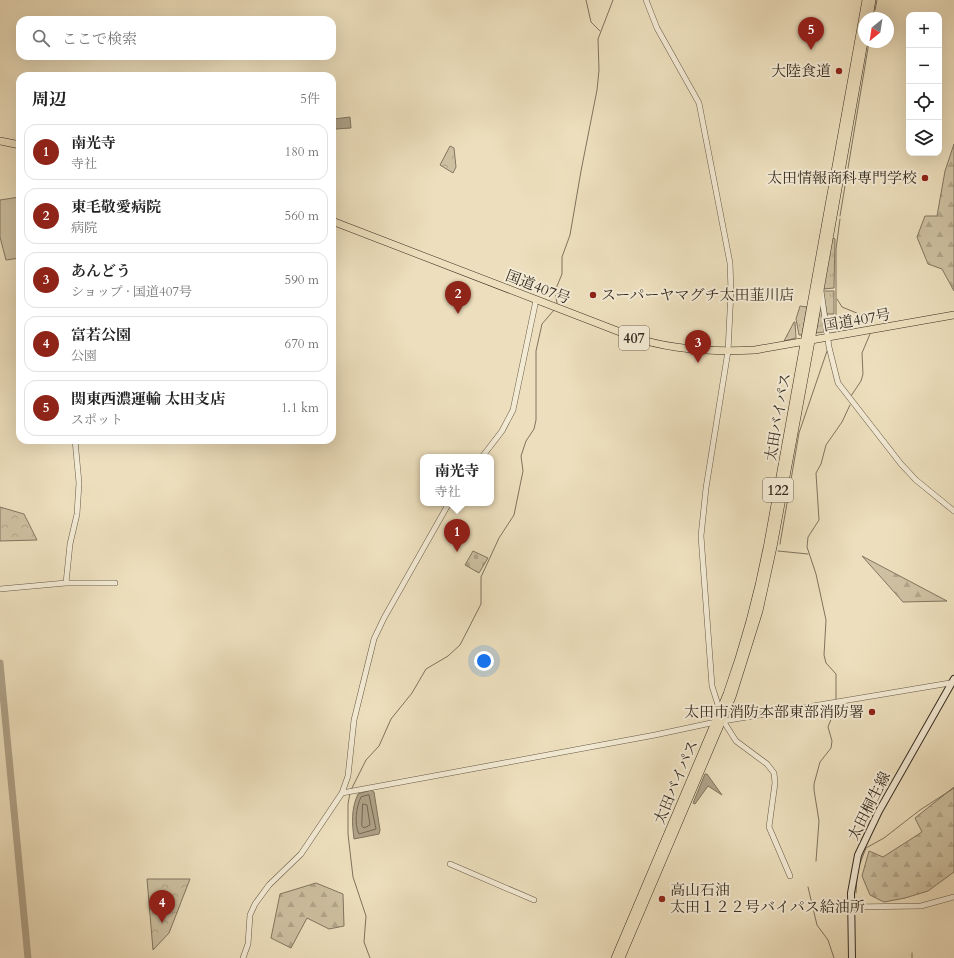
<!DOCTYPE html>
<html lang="ja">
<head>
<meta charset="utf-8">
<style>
  body { margin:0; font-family:Cardo,"Noto Serif JP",serif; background:#f6f6f6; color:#222 }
  .controls { position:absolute; right:12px; top:12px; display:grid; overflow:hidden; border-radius:8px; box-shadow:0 4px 16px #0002 }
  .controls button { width:36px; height:36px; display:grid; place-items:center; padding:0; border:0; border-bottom:1px solid #e0e0e0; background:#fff; color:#222; font:20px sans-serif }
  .compass { position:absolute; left:858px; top:12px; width:36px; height:36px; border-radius:50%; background:#fff; box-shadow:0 4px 16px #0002; rotate:210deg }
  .you { position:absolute; left:484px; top:661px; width:14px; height:14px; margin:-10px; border:3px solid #fff; border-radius:50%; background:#1a73e8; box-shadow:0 0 0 6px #1a73e833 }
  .badge { display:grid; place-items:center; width:26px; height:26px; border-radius:50%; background:#8f2418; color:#fff; font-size:13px; font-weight:700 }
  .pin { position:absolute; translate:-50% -33px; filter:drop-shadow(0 1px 2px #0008) }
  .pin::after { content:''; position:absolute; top:21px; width:14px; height:12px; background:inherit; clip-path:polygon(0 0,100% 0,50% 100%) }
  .popup { position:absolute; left:420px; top:454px; width:74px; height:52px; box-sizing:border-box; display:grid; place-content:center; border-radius:8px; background:#fff; filter:drop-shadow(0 1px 3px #0005); font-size:13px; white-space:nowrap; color:#767676 }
  .popup b { font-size:15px; color:#222 }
  .popup::after { content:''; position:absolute; left:50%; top:100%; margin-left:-8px; border:8px solid transparent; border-top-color:#fff }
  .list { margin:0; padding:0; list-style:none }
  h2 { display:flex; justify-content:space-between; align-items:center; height:52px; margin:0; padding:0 16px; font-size:17px }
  h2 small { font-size:13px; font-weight:400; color:#767676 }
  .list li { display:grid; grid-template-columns:26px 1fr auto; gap:12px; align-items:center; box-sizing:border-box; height:56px; margin:0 8px 8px; padding:0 8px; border:1px solid #e0e0e0; border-radius:12px }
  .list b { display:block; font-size:15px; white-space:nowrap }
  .list p { margin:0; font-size:13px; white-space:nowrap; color:#767676 }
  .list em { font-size:13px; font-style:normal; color:#767676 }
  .icon { flex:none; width:22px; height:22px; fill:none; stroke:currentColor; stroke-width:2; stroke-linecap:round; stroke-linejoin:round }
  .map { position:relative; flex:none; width:954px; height:958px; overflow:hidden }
  .search { position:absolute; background:#fff; box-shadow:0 4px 16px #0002; left:16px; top:16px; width:320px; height:44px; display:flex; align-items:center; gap:10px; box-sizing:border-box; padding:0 14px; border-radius:12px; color:#767676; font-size:15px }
  .panel { position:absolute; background:#fff; box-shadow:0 4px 16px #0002; left:16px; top:72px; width:320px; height:372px; border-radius:12px }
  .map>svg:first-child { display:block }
  .grass { fill:url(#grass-tufts); stroke:#827661 }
  .forest { fill:url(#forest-firs); stroke:#827661 }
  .cemetery { fill:url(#cemetery-stones); stroke:#827661 }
  .park { fill:url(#park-crowns); stroke:#827661 }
  .pitch { fill:#cec1a2; stroke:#827661 }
  .water { fill:#afa288; stroke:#7f735e }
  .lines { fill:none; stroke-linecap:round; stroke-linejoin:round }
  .shore { stroke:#726754; stroke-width:1 }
  .stream { stroke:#7f735e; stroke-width:1 }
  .river { stroke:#afa288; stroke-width:7 }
  .tertiary-casing { stroke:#645947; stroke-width:6 }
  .secondary-casing { stroke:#362c20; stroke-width:8 }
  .trunk-casing { stroke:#362c20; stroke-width:8 }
  .tertiary { stroke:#f3ead4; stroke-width:5 }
  .secondary { stroke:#f3ead4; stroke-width:6 }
  .trunk { stroke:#eddfbd; stroke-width:7 }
  .poi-dot { fill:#8f2418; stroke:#f3ead4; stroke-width:1.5 }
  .labels { text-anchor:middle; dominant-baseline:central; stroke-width:4; stroke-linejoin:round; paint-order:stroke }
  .shield { fill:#f3ead4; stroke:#6f6556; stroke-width:1 }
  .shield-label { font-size:14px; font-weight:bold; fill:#362c20 }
  .poi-label { font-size:15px; fill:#362c20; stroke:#f3ead4; text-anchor:end }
  .street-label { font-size:15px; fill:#362c20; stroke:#f3ead4 }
</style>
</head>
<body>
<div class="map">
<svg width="954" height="958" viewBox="0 0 954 958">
  <defs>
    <pattern id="grass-tufts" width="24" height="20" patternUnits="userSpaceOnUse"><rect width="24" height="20" fill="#cec1a2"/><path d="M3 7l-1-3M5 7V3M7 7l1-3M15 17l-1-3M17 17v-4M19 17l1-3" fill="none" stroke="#b2a68b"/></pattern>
    <pattern id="forest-firs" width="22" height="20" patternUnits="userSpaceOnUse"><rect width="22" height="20" fill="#cec1a2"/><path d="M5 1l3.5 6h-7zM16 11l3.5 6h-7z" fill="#b2a68b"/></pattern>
    <pattern id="cemetery-stones" width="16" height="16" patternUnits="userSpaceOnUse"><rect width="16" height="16" fill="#cec1a2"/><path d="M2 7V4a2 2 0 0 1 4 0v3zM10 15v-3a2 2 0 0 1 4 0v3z" fill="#b2a68b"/></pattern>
    <pattern id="park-crowns" width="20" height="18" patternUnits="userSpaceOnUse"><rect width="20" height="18" fill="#cec1a2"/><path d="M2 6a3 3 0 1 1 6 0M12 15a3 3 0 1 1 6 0" fill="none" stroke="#b2a68b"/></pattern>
  </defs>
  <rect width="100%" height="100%" fill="#eddfbd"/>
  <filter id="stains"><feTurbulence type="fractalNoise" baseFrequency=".005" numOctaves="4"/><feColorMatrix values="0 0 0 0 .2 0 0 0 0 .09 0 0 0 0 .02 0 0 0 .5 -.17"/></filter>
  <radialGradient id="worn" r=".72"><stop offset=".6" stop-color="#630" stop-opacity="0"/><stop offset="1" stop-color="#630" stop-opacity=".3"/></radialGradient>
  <!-- grass -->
  <path class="grass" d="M832,238l3,1 -1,49 -11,1z
    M823,291h11v23h-7z
    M821,303l3,29 -8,1z
    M800,306l7,1 -5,28h-3l-3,-16z
    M795,322l1,16 -12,3 10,-19z"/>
  <!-- forest -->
  <path class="forest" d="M954,144v147l-12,-22 -14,-5 -11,-27 8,-21h12l8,-45z
    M862,556l85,45 -44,1z
    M954,787v85l-26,19 -23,7 -21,4 -14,-7 -8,-19 7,-25 14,6 39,-25 -7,-14z
    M316,883l27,11 1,32 -15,3 -22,-11 -16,30 -20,-10 9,-44z"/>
  <!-- cemetery -->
  <path class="cemetery" d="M473,551l15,7 -9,15 -14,-8z"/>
  <!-- park -->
  <path class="park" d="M450,146l4,2 2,19 -3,6 -13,-8z
    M0,507l24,7 13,26 -37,1z
    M147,879h43l-21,54 -16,17z"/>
  <!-- pitch -->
  <path class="pitch" d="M20,197v61l-14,2 -6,-23v-37z"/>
  <!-- water -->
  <path class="water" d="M350,117l1,11 -15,1 -2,-10z
    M705,774h2l15,21 -14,-9 -13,18 -2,-1z
    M371,790l3,2 6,38 -1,4 -25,5c-2,-16 -3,-30 4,-45z"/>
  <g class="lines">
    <!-- shore -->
    <path class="shore" d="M369,795l7,34 -17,5c-5,-10 -3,-27 2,-37z
      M363,804l4,1 3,20 -6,3 -2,-2z"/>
    <!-- stream -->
    <path class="stream" d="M586,0l5,22 9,9
      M875,10l2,-10
      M840,216l29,-174
      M837,299l5,8 27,11 2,6
      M557,303l-2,-12 7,-17v-17l8,-22 11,-64 16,-81 2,-20 -1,-31 15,-39
      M836,333v-84l4,-30
      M851,396l10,-15 2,-7 -1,-21 8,-19
      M780,544l19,-111 28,-82
      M778,551l30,3
      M836,699v-25l-10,-11 -2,-8 2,-35 -10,-46 -9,-27 1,-10 11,-17 -3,-47 5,-9 5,-19 16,-23 8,-17
      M351,790l15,-30 13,-14 12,-27 21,-26 14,-24 22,-13 12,-11 21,-41v-27l18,-39 15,-23 9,-44 -2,-15 5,-15 8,-12 2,-9v-69l6,-27 12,-14
      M350,793l-2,11v30l5,43 13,39 -2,26 6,16
      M816,861l3,-40 -5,-31v-6l6,-22 11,-14 1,-7 -4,-14 9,-23
      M859,866l7,-18 18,-10 36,-28 34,-22
      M808,887l9,38 11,15 6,18
      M856,893l1,-18
      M912,958v-5"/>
    <!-- river -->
    <path class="river" d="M0,663l28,295"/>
    <defs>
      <path id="tertiary" d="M646,0l11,28 42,75 31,160 1,28 -3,60 -22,137 -5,48 11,150 8,25
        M821,291l8,56 9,36 63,81 15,16 38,31
        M482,457l20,-26 11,-21 23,-110
        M66,583l4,-39 7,-30 2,-31 -4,-43
        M0,589l66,-6h49
        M722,719l14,22 31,23 7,9 1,10 -6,44 21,49
        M342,793l313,-58 56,-12 239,-40
        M450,864l84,36
        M851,907l70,-1 33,-9
        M243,958l5,-14 2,-29 5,-11 14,-19 32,-31 41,-61 6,-17 6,-56 20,-81 10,-21 65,-115"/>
      <path id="secondary" d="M852,958l-1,-65 7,-38 21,-44 75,-132"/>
      <path id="trunk" d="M869,18l3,-18
        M0,141l20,4
        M332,221l301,116c38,13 82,15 122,13l199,-35
        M615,958l112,-264c18,-50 31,-99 41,-151l98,-543
        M621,958l111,-261 27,-86 14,-64 38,-206 53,-299"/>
    </defs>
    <!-- tertiary casing -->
    <use href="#tertiary" class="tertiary-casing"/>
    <!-- secondary casing -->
    <use href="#secondary" class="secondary-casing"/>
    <!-- trunk casing -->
    <use href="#trunk" class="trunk-casing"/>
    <!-- tertiary -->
    <use href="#tertiary" class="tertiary"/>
    <!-- secondary -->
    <use href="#secondary" class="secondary"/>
    <!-- trunk -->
    <use href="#trunk" class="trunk"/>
  </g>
  <!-- markers -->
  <g class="poi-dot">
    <circle cx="839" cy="71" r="4"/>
    <circle cx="925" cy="178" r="4"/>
    <circle cx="593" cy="295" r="4"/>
    <circle cx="872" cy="712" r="4"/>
    <circle cx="662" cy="899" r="4"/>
  </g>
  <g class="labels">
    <!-- shield labels -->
    <g class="shield">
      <rect x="619" y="326" width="30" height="24" rx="3"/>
      <rect x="763" y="478" width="30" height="24" rx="3"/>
    </g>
    <g class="shield-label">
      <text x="634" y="338">407</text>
      <text x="778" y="490">122</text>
    </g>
    <!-- poi labels -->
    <g class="poi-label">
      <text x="831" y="71">大陸食道</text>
      <text x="917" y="178">太田情報商科専門学校</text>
      <text x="601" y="295" text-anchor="start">スーパーヤマグチ太田韮川店</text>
      <text x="864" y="712">太田市消防本部東部消防署</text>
      <text x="670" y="890" text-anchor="start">高山石油<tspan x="670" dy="17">太田１２２号バイパス給油所</tspan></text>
    </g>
    <!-- street labels -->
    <g class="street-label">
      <text transform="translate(538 287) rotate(21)">国道407号</text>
      <text transform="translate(857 320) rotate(-10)">国道407号</text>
      <text transform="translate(778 417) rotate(-80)">太田バイパス</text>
      <text transform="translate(676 782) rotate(-67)">太田バイパス</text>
      <text transform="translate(869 806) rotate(-63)">太田桐生線</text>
    </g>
  </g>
  <rect width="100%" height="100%" filter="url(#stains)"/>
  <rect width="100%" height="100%" fill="url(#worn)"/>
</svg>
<div class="controls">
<button>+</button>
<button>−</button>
<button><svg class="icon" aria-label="locate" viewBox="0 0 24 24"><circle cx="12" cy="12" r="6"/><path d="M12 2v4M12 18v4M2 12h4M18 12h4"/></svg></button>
<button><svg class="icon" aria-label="layers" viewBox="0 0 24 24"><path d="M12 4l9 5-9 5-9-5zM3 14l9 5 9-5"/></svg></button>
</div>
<svg class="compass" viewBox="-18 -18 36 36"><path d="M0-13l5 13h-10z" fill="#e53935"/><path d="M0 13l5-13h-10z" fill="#767676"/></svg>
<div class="you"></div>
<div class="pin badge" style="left:457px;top:552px">1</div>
<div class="popup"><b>南光寺</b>寺社</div>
<div class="pin badge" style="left:458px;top:314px">2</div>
<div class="pin badge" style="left:698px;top:363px">3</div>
<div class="pin badge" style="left:162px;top:923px">4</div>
<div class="pin badge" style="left:811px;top:50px">5</div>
<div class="search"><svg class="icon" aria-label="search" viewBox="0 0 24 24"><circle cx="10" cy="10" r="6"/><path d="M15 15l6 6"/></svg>ここで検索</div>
<section class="panel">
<h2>周辺<small>5件</small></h2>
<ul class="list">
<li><span class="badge">1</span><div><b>南光寺</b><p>寺社</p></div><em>180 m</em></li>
<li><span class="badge">2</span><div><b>東毛敬愛病院</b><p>病院</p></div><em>560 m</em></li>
<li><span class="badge">3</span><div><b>あんどう</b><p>ショップ · 国道407号</p></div><em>590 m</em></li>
<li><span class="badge">4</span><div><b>富若公園</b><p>公園</p></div><em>670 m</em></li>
<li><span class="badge">5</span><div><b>関東西濃運輸 太田支店</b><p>スポット</p></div><em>1.1 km</em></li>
</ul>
</section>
</div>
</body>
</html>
